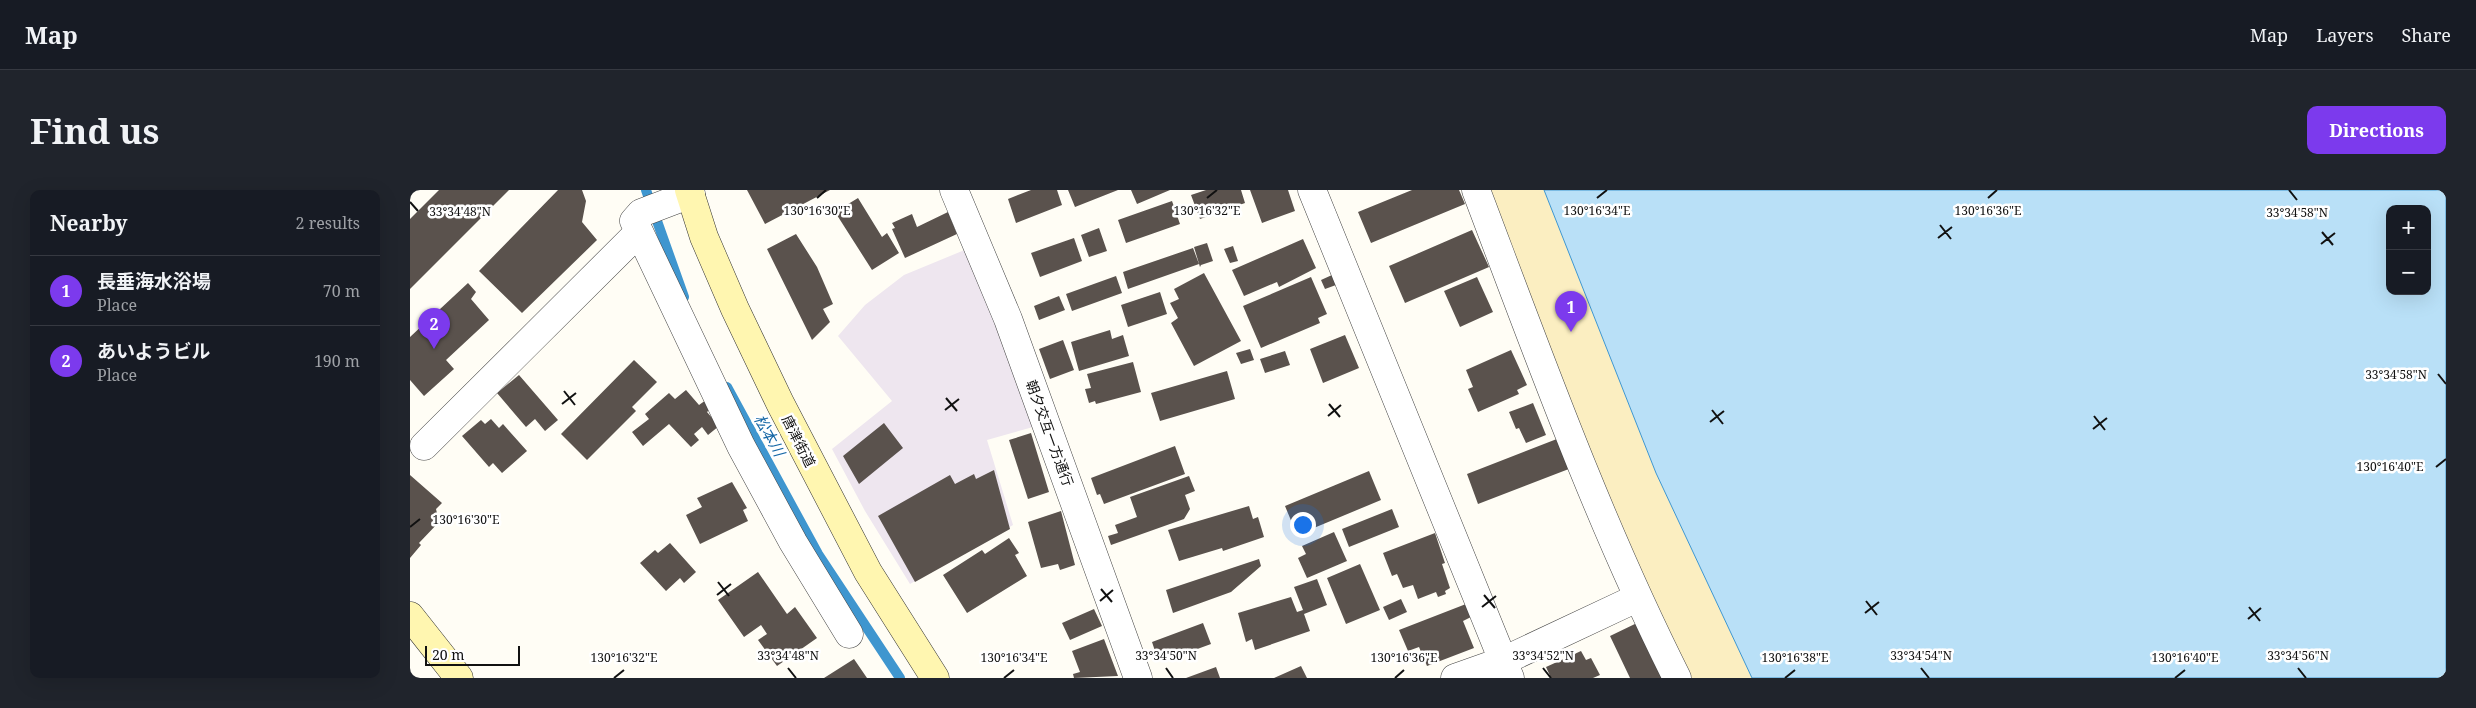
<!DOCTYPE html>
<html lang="en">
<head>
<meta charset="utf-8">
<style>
  body { margin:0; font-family:"Noto Serif","Noto Sans JP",serif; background:#20242c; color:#f1f3f6 }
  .controls { position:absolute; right:15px; top:15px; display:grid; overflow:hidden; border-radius:10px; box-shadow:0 5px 20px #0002 }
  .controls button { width:45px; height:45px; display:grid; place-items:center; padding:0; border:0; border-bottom:1px solid #363941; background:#171b24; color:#f1f3f6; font:25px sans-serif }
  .scale { position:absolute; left:15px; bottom:12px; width:95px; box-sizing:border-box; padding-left:5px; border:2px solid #111; border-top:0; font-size:14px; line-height:18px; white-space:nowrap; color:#111; -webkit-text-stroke:4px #fff; paint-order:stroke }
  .you { position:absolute; left:892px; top:334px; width:18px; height:18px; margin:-12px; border:4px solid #fff; border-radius:50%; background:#1a73e8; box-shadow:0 0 0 8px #1a73e833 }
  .badge { display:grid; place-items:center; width:32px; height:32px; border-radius:50%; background:#7c3aed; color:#fff; font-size:16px; font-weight:700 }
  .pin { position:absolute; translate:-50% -41px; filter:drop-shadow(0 1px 2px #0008) }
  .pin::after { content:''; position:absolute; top:26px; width:18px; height:15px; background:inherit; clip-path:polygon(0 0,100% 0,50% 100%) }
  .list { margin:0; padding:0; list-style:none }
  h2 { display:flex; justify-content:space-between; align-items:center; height:65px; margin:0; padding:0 20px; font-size:21px }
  h2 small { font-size:16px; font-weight:400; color:#9ea1a6 }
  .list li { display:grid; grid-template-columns:32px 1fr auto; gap:15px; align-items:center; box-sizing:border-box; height:70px; padding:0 20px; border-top:1px solid #363941 }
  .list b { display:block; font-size:19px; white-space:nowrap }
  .list p { margin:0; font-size:16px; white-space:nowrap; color:#9ea1a6 }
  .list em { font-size:16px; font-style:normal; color:#9ea1a6 }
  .map { position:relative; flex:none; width:2036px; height:488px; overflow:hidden; border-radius:10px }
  header { display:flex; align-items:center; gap:30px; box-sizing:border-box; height:70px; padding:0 25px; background:#171b24; border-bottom:1px solid #363941 }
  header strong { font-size:24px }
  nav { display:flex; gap:28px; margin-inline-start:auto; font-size:18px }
  .intro { display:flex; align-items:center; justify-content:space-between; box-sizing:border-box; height:120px; padding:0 30px }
  h1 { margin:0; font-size:35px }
  .button { padding:12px 22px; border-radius:10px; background:#7c3aed; color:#fff; font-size:18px; font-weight:700 }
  main { display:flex; gap:30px; padding:0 30px }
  aside { flex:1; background:#171b24; border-radius:10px; box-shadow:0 5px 20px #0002 }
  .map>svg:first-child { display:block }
  .industrial { fill:#eee6ef }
  .sand { fill:#fbeec1 }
  .water { fill:#b9e0f7; stroke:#3f96cf; fill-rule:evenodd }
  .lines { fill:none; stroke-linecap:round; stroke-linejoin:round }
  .stream { stroke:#3f96cf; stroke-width:10 }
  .building { fill:#5a524d }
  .street-casing { stroke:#444; stroke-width:29 }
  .secondary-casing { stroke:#333; stroke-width:29 }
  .street { stroke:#fff; stroke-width:28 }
  .secondary { stroke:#fff6b0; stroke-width:28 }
  .ticks { fill:none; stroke:#111; stroke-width:2 }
  .labels { text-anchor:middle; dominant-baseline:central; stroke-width:5; stroke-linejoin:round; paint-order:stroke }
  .street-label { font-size:14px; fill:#111; stroke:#fff }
  .water-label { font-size:15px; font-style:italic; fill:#1768a6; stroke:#fff }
  .ticks-label { font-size:12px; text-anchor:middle; fill:#111; stroke:#fff; stroke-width:5; stroke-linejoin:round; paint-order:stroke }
</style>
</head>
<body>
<header>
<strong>Map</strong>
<nav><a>Map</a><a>Layers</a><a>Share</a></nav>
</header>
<div class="intro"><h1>Find us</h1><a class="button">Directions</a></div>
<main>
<aside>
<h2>Nearby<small>2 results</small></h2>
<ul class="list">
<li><span class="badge">1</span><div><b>長垂海水浴場</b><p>Place</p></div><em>70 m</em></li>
<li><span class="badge">2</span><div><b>あいようビル</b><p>Place</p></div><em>190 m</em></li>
</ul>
</aside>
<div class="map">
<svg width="2036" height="488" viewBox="0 0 2036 488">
  <rect width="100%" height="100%" fill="#fffdf5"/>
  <!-- industrial -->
  <path class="industrial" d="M557,59l32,70 34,108 -46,13 26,85 -103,59 -45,-73 -33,-62 60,-48 -54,-65 27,-31 39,-30z"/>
  <!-- sand -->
  <path class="sand" d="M1075,0h59l112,283 96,205h-60l-55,-114z"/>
  <!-- water -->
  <path class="water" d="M1134,0h902v488h-694l-96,-205zM1980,19h37v82h-37z"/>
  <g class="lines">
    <!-- stream -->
    <path class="stream" d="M236,0l38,107
      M317,197l91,167 82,124"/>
  </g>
  <!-- building -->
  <path class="building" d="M29,0h70l-99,99v-70z
    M148,0h24l4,11 -4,21 15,18 -75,73 -43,-42z
    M337,0h83l-65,34z
    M621,0h26l5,15 -46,18 -8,-24z
    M658,0h50l-43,17z
    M721,0h39l-33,14z
    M796,0h35l4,13 -45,16 -9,-24z
    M840,0h38l7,21 -33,12z
    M1002,0h47l6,14 -94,39 -13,-31z
    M448,8l24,39 5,-4 12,20 -27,17 -37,-58z
    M762,11l8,23 -54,19 -8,-23z
    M538,22l9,22 -52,24 -13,-29 3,-1 -3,-5 20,-9 5,13z
    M689,38l8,23 -18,6 -8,-22z
    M1062,40l17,37 -84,36 -16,-37z
    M386,44l21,33 16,37 -10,5 7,13 -18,18 -45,-91z
    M664,48l8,23 -42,16 -9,-24z
    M893,49l13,29 -37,19 -2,-5 -33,14 -12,-26z
    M797,53l6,18 -12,4 -1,2 -6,-20z
    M823,56l5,15 -8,2 -6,-14z
    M783,58l6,16 -71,25 -5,-17z
    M794,83l37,68 -47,25 -23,-43 7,-5 -8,-15 9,-4 -5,-10z
    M922,85l4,10 -11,4 -4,-9z
    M706,86l6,17 -50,18 -6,-17z
    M901,87l16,37 -9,4 2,5 -59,25 -18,-42z
    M1067,87l16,35 -33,15 -16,-36z
    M58,93l8,9 -5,7 18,21 -43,40 8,9 -30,27 -14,-16v-43z
    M750,102l7,22 -39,13 -7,-22z
    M649,106l6,14 -26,10 -5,-14z
    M700,140l2,9 11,-4 6,21 -50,15 -8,-29z
    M935,145l14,33 -36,15 -13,-34z
    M653,150l11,30 -24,9 -11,-30z
    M840,159l4,11 -13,4 -5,-11z
    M1101,160l16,35 -10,5 2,4 -41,18 -10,-23 5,-2 -7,-17z
    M875,161l5,14 -25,8 -5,-14z
    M224,170l23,22 -25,25 4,4 -49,49 -26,-26z
    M723,172l8,30 -45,12 -1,-3 -6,2 -4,-14 6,-1 -4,-14z
    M817,181l8,28 -75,22 -9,-28z
    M109,185l39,45 -13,11 -10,-12 -9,8 -29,-34z
    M276,200l13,15 7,-5 6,7 -5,5 12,14 -11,9 -6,-8 -8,7 5,6 -8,7 -22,-23 -26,22 -11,-14 17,-13 -4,-5 24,-21 6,6z
    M1123,213l13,32 -20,8 -7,-15 -3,1 -7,-17z
    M81,229l8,9 4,-4 24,27 -25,22 -9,-10 -4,4 -27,-31 19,-16 4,4z
    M474,233l19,25 -44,36 -16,-28z
    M621,243l18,59 -21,7 -19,-59z
    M1152,247l12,30 -96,37 -11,-30z
    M765,256l10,28 -81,30 -4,-10 -3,1 -6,-17z
    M584,280l16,59 -95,53 -37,-66 72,-41 5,9 19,-10 2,5z
    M959,281l12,29 -84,35 -12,-29z
    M0,285l32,28 -6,6 3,13 -20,21 2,2 -11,13z
    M779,286l6,15 -10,4 5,14 -6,10 -73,26 -3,-9 10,-3 -3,-8 22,-8 -7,-20z
    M322,292l15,26 -4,2 5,11 -48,23 -14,-29 16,-8 -5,-9z
    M839,316l4,13 5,-2 6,20 -41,14 -1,-3 -43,13 -11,-31z
    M982,319l7,18 -50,20 -7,-18z
    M651,321l14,54 -15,5 -2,-6 -17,4 -13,-46z
    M924,342l13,29 -40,17 -9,-20 8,-4 -4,-8z
    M1025,343l10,30 -3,1 8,24 -5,3 1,3 -8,3 -2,-5 -18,7 -5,-14 -10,3 -6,-14 -5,2 -9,-23z
    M599,348l10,15 -4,2 12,21 -60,37 -24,-38 39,-25 3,4z
    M260,353l26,29 -12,11 -4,-5 -14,13 -26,-28 15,-13 3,3z
    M849,369l2,7 -30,26 -58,21 -7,-23z
    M950,374l20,46 -34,14 -19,-46z
    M348,382l29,42 8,-7 22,31 -40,28 -19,-26 9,-6 -6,-9 -17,12 -26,-37z
    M907,389l10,26 -23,9 6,17 -55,19 -3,-11 -6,3 -8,-29 53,-16 6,15 6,-2 -9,-23z
    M991,409l6,13 -18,8 -6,-13z
    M1056,414l5,13 -8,4 11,27 -47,18 -8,-19 -11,4 -9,-21z
    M684,419l8,17 -32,14 -8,-17z
    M1229,432l26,56h-35l-20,-42z
    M793,433l8,21 -41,15 -3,-9 -11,4 -4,-12z
    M694,449l14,37 -44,2 -1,-4 7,-2 -8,-21z
    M1171,461l5,9 5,-2 9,17 -7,3h-42l-5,-11z
    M444,469l13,19h-43z
    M891,476l6,12h-33z
    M806,477l4,11h-34z"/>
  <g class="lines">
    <defs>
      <path id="street" d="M544,0l54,129 130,359
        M902,0l198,488
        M1066,0c62,164 122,331 201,488
        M281,4l-50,19 -7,8 107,225 52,96 56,92
        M14,256l215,-214
        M1045,488l48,-17 134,-63"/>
      <path id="secondary" d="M279,0l15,47 31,72 45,94 88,169 67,106
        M0,426l49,62"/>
    </defs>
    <!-- street casing -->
    <use href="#street" class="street-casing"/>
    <!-- secondary casing -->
    <use href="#secondary" class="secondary-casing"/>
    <!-- street -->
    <use href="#street" class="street"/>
    <!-- secondary -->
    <use href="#secondary" class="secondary"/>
  </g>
  <!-- ticks -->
  <path class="ticks" d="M1879,0l8,10M407,8l9,-8M797,8l10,-8M1187,8l10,-8M1578,8l9,-8M0,12l8,9M1530,35l11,14M1912,42l11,13M1528,48l14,-11M1911,54l14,-11M2028,184l8,10M154,201l11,14M536,208l11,13M152,214l14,-11M919,214l11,13M535,220l14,-11M1302,220l11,14M918,226l13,-11M1684,226l11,14M1300,232l14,-11M1683,239l14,-11M2026,277l10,-8M0,337l10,-8M308,392l11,14M691,399l11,13M307,405l14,-11M1074,405l11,13M690,411l13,-11M1456,411l11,14M1072,417l14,-11M1839,417l11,14M1455,423l14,-11M1838,429l13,-11M378,478l8,10M756,478l7,10M1133,478l8,10M1511,478l8,10M1888,478l8,10M204,488l10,-8M594,488l10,-8M985,488l9,-8M1375,488l10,-8M1765,488l10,-8"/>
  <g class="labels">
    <!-- street labels -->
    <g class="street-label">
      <text transform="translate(640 243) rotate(70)">朝夕交互一方通行</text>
      <text transform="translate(389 251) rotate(63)">唐津街道</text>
    </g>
    <!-- water labels -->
    <g class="water-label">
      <text transform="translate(360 245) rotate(61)">松本川</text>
    </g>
  </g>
  <g class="ticks-label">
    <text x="407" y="25">130°16'30"E</text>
    <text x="797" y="25">130°16'32"E</text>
    <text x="1187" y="25">130°16'34"E</text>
    <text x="1578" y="25">130°16'36"E</text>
    <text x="50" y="26">33°34'48"N</text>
    <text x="1887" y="27">33°34'58"N</text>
    <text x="1986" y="189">33°34'58"N</text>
    <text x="1980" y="281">130°16'40"E</text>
    <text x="56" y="334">130°16'30"E</text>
    <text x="378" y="470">33°34'48"N</text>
    <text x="756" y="470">33°34'50"N</text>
    <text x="1133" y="470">33°34'52"N</text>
    <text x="1511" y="470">33°34'54"N</text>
    <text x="1888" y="470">33°34'56"N</text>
    <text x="214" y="472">130°16'32"E</text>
    <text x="604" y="472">130°16'34"E</text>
    <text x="994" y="472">130°16'36"E</text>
    <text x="1385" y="472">130°16'38"E</text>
    <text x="1775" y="472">130°16'40"E</text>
  </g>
</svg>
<div class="controls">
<button>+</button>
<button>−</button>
</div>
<div class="scale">20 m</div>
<div class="you"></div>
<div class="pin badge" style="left:1161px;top:142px">1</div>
<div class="pin badge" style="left:24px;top:159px">2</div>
</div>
</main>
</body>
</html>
